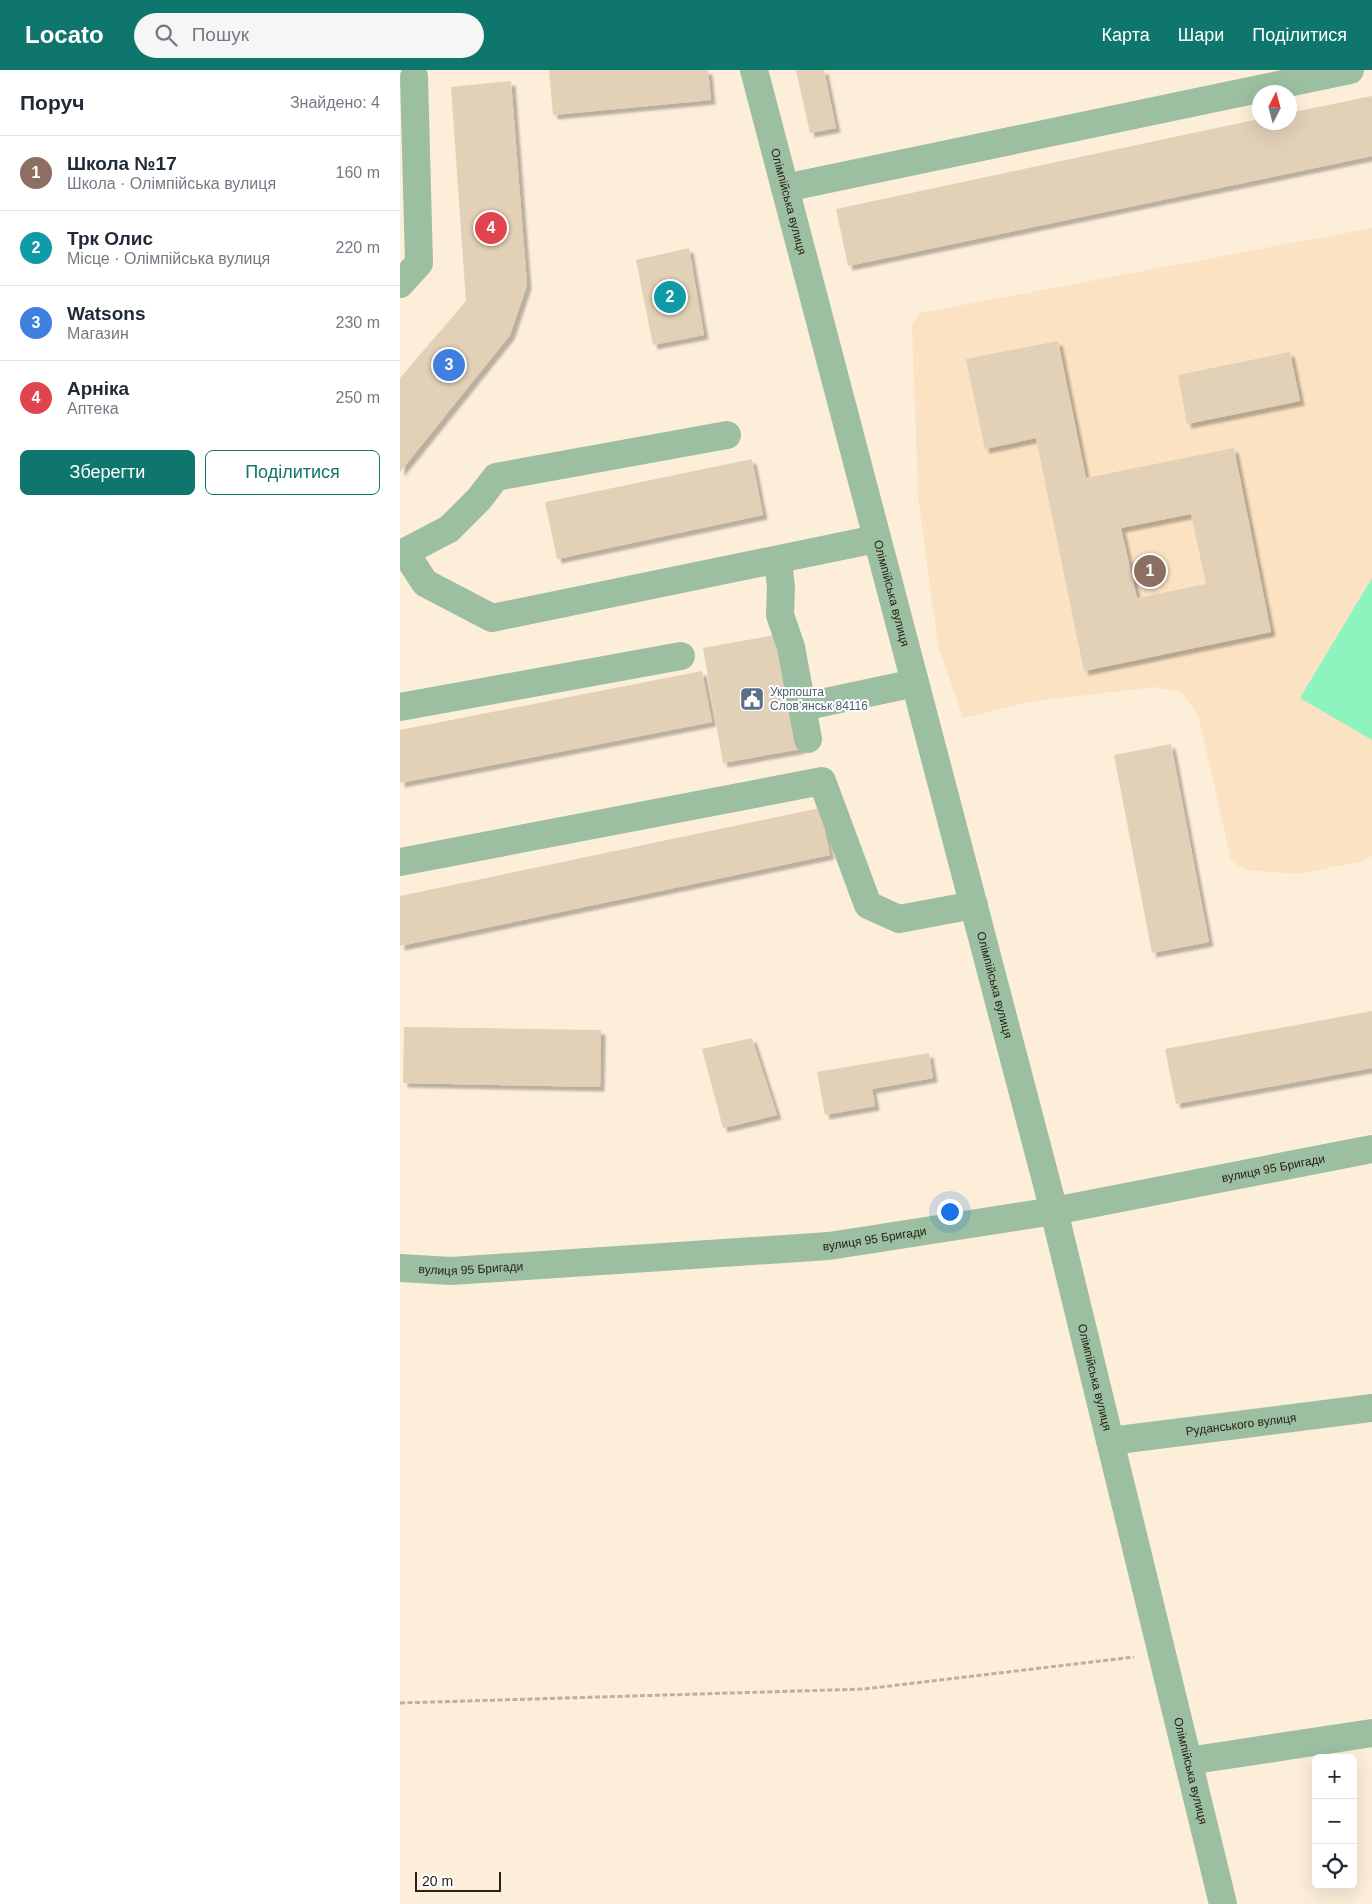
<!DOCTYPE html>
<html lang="uk">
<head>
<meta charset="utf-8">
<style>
  body { margin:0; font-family:Arial,sans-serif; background:#f6f6f7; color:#1f2937 }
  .controls { position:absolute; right:15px; bottom:15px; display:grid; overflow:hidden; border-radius:8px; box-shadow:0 5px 20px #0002 }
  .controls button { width:45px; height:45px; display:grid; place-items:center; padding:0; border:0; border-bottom:1px solid #e0e1e3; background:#fff; color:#1f2937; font:25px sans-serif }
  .compass { position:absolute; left:852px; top:15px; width:45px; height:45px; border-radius:50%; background:#fff; box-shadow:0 5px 20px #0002; rotate:6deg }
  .scale { position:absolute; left:15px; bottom:12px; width:86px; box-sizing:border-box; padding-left:5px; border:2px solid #282118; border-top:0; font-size:14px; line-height:18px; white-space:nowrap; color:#282118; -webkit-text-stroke:4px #fff; paint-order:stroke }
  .you { position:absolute; left:549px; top:1141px; width:18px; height:18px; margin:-12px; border:4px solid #fff; border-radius:50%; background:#1a73e8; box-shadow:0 0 0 8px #1a73e833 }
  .badge { display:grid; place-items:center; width:32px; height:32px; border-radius:50%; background:#0f766e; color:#fff; font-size:16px; font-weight:700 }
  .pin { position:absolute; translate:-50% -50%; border:2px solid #fff; box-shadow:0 1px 5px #0006 }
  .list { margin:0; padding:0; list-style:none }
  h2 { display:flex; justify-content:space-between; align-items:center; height:65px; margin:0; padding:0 20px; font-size:21px }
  h2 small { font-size:16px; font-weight:400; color:#747a83 }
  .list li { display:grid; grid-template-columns:32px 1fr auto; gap:15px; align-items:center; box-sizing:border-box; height:75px; padding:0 20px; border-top:1px solid #e0e1e3 }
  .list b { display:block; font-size:19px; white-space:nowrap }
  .list p { margin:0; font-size:16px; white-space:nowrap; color:#747a83 }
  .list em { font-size:16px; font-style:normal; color:#747a83 }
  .actions { display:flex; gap:10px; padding:15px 20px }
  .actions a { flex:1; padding:11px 0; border:1px solid #0f766e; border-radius:8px; text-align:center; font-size:18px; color:#0f766e }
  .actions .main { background:#0f766e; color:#fff }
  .icon { flex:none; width:28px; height:28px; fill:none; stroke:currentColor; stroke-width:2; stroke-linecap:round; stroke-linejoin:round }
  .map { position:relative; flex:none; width:972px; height:1834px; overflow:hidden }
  header { display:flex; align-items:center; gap:30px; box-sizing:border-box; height:70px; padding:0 25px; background:#0f766e; color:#fff }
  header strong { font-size:24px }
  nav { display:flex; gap:28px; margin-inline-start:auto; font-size:18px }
  .search { width:350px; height:45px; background:#f6f6f7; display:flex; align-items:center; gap:12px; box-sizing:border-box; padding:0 18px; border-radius:28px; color:#747a83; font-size:19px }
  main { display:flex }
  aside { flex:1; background:#fff }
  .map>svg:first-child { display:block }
  .built { fill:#fae2c2 }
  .green { fill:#8df4c0 }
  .building { fill:#e2d0b7; fill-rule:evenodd; filter:url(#shadow) }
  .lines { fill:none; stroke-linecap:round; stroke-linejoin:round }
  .path { stroke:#bdb09f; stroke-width:3; stroke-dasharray:5 2.5; stroke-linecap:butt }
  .minor { stroke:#9dbfa1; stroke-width:28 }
  .labels { text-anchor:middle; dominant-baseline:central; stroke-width:4; stroke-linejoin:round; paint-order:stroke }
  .street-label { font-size:12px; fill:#282118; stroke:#fff }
  .service-label { font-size:12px; fill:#4e5e75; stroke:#fff; text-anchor:start }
</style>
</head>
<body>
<header>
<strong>Locato</strong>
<div class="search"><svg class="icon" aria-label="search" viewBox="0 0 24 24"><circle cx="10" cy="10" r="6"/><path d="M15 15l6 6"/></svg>Пошук</div>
<nav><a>Карта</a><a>Шари</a><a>Поділитися</a></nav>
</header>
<main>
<aside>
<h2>Поруч<small>Знайдено: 4</small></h2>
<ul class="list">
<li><span class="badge" style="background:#8d6e63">1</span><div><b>Школа №17</b><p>Школа · Олімпійська вулиця</p></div><em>160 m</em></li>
<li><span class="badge" style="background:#0f9aa8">2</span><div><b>Трк Олис</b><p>Місце · Олімпійська вулиця</p></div><em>220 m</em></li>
<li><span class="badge" style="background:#3f7fe0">3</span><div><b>Watsons</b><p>Магазин</p></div><em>230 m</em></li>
<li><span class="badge" style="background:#e0444e">4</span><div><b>Арніка</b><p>Аптека</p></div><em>250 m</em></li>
</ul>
<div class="actions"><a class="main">Зберегти</a><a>Поділитися</a></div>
</aside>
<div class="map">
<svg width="972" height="1834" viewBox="0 0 972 1834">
  <defs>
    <filter id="shadow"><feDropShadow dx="4.5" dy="4.5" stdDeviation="1" flood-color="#0004"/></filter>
  </defs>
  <rect width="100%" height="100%" fill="#fdeed9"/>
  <!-- built -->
  <path class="built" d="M972,158v628l-14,6 -60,12 -53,-4 -14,-10 -33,-146 -17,-22 -27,-5 -126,15 -65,16 -25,-73 -20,-149 -6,-172 8,-11z"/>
  <!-- green -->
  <path class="green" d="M972,508v162l-72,-42z"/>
  <!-- building -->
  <path class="building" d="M149,0h159l3,30 -158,15z
    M396,0h28l12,58 -26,5z
    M111,11l16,204 -17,50 -110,137v-94l66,-77 -15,-214z
    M972,26v60l-524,110 -12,-57 423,-90v3h30v-9z
    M289,178l15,87 -51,10 -17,-85z
    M658,271l28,137 148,-30 37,184 -187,39 -48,-233 -51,11 -19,-90zM791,444l15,70 -69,14 -16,-70z
    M890,282l10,49 -113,23 -9,-49z
    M352,389l11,56 -206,44 -12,-57z
    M381,564l20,115 -78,14 -20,-115z
    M302,601l10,51 -312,61v-53z
    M771,674l38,198 -57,11 -38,-198z
    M420,738l10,47 -430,91v-50z
    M972,941v57l-196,36 -11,-55z
    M4,957l197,3 -1,57 -197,-4z
    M352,968l25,77 -54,13 -21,-79z
    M529,983l4,25 -61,11 3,17 -50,9 -8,-43z"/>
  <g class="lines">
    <!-- path -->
    <path class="path" d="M0,1633l464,-14 270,-32"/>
    <!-- minor -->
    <g class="minor">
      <path id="s1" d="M354,0l300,1141 169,693"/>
      <path d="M385,118l565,-118"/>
      <path d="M0,214l19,-21 -5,-186"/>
      <path d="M327,365l-231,42 -17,22 -30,30 -44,23 20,31 67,35 384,-79"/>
      <path d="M378,491l3,26 -1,28 11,32 17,92"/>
      <path d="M0,637l281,-51"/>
      <path d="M402,637l113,-24"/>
      <path d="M0,792l422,-81 46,124 31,14 75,-14"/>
      <path id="s2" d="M0,1198l51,3 378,-25 225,-35 318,-62"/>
      <path id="s3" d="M710,1371l262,-33"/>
      <path d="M788,1691l184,-28"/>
    </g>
  </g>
  <!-- icons -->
  <defs>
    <symbol id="civic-square" viewBox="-11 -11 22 22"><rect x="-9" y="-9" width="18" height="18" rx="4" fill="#5c6f8a" stroke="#fff"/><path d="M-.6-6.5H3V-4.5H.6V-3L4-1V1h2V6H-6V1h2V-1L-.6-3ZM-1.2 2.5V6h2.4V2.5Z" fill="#fff"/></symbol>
  </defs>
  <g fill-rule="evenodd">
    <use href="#civic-square" x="338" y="615" width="28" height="28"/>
  </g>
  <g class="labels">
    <!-- street labels -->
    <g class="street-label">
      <text stroke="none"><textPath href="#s1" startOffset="136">Олімпійська вулиця</textPath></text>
      <text stroke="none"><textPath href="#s1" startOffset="541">Олімпійська вулиця</textPath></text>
      <text stroke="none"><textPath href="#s1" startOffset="946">Олімпійська вулиця</textPath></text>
      <text stroke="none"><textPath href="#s2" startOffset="881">вулиця 95 Бригади</textPath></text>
      <text stroke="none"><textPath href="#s2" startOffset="476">вулиця 95 Бригади</textPath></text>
      <text stroke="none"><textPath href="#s2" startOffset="71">вулиця 95 Бригади</textPath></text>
      <text stroke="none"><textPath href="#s1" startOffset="1351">Олімпійська вулиця</textPath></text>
      <text stroke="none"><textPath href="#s3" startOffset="132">Руданського вулиця</textPath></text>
      <text stroke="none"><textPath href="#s1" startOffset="1756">Олімпійська вулиця</textPath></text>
    </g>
    <!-- service labels -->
    <g class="service-label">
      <text x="370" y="622">Укрпошта<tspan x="370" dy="14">Слов’янськ 84116</tspan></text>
    </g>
  </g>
</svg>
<div class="controls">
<button>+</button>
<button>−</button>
<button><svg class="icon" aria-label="locate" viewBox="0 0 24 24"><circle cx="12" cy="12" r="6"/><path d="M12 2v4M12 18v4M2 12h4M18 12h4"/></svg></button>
</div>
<svg class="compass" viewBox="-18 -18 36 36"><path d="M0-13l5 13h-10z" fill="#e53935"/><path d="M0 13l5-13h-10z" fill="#747a83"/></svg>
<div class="scale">20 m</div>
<div class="you"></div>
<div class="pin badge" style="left:750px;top:501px;background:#8d6e63">1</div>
<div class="pin badge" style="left:270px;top:227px;background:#0f9aa8">2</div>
<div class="pin badge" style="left:49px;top:295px;background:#3f7fe0">3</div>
<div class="pin badge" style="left:91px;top:158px;background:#e0444e">4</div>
</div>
</main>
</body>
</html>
